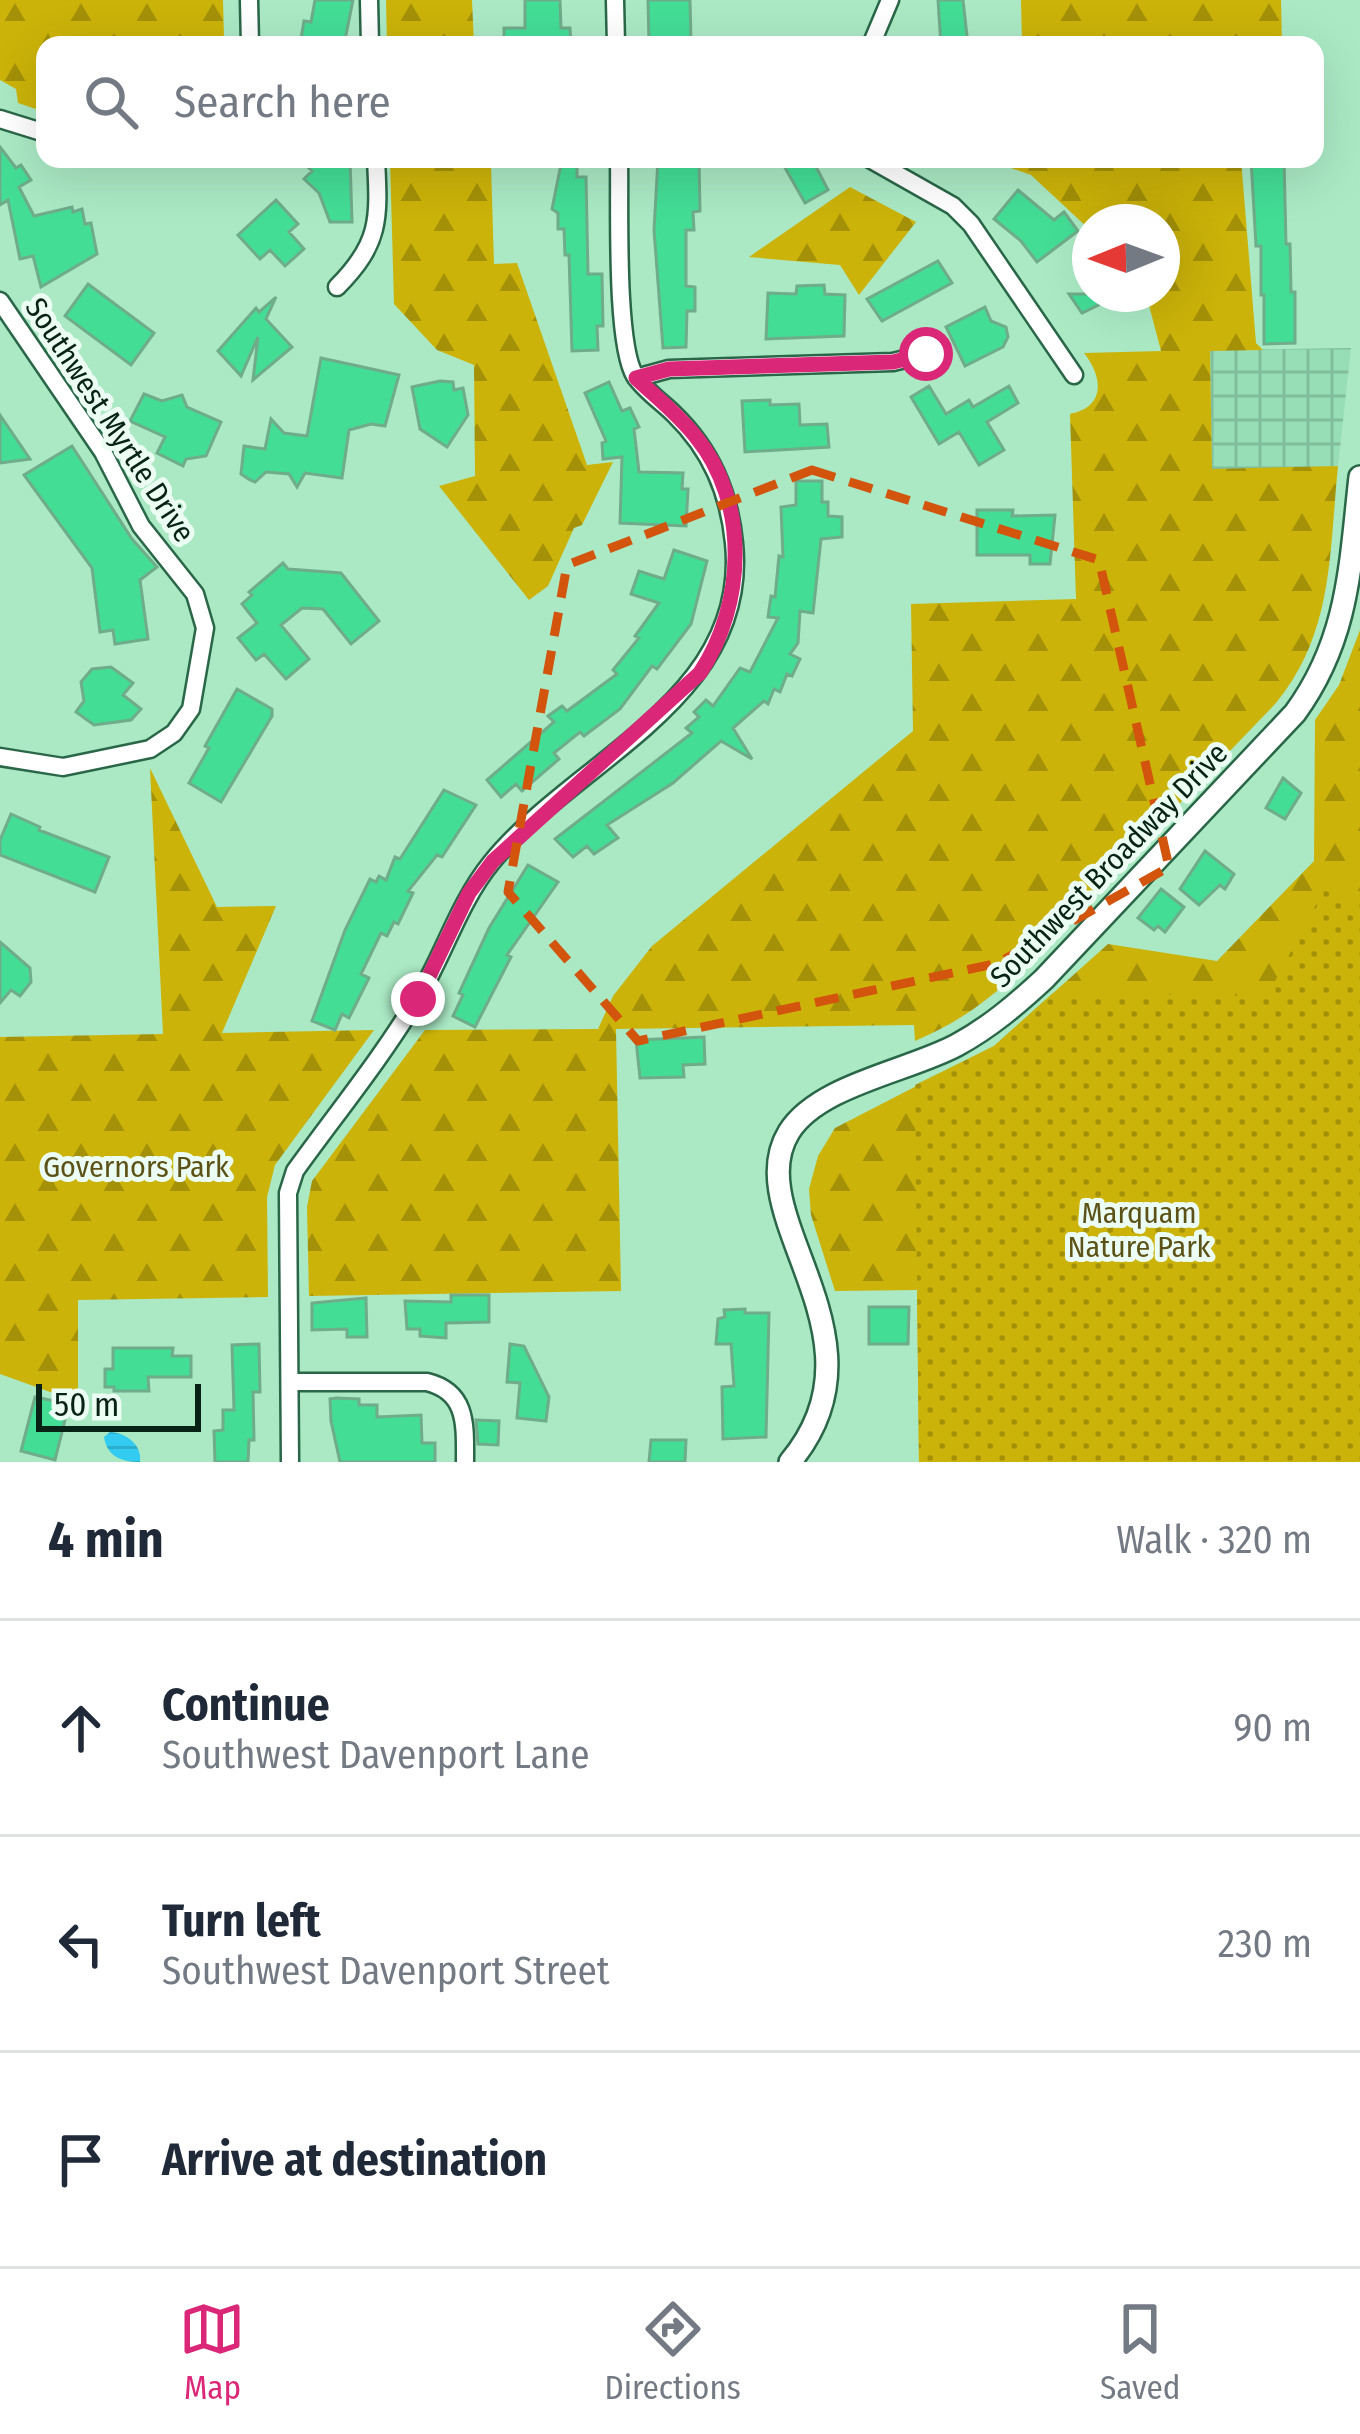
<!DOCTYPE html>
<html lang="en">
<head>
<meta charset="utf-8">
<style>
  body { margin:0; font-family:"Fira Sans Condensed",sans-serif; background:#f2f2f3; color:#1f2937 }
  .compass { position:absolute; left:1072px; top:204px; width:108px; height:108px; border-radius:50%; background:#fff; box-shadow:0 12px 48px #0002; rotate:269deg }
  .scale { position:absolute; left:36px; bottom:30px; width:165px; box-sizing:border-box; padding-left:12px; border:6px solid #082215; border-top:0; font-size:33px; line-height:42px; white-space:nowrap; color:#082215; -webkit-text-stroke:9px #ecfef3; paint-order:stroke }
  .stop { position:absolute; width:36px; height:36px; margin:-27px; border:9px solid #db2777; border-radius:50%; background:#fff }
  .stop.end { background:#db2777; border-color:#fff; box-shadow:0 3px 12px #0008 }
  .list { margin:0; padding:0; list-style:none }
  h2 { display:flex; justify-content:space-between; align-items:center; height:156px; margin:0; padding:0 48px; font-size:51px }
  h2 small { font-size:39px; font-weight:400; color:#747a83 }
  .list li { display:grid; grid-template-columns:78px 1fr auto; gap:36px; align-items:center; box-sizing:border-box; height:216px; padding:0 48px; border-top:3px solid #e0e1e3 }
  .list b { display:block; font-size:45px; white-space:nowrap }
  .list p { margin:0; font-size:39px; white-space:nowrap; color:#747a83 }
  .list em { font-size:39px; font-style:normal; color:#747a83 }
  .icon { flex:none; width:66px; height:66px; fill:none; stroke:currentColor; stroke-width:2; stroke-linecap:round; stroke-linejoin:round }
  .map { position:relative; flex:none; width:1360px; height:1462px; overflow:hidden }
  .search { position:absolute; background:#fff; box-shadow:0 12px 48px #0002; left:36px; right:36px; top:36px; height:132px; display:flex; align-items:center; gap:30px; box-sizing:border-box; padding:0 42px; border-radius:24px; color:#747a83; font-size:45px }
  .sheet { height:804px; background:#fff }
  nav { display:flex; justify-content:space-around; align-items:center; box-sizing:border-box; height:168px; border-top:3px solid #e0e1e3; background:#fff; font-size:33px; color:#747a83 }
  nav a { display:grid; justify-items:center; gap:6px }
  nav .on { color:#db2777 }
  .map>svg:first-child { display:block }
  .industrial { fill:url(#industrial-grid) }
  .forest { fill:url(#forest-firs) }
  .park { fill:url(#park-dots) }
  .water { fill:url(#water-rules) }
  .building { fill:#43dd96; stroke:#6fac8a; stroke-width:3 }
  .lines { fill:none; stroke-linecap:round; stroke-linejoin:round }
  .minor-casing { stroke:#2a6748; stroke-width:21 }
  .tertiary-casing { stroke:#2a6748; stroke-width:26 }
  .minor { stroke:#fff; stroke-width:16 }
  .tertiary { stroke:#fff; stroke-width:21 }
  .route { stroke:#db2777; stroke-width:15 }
  .marked { fill:none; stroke:#d2540d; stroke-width:9; stroke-dasharray:24 15; stroke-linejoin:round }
  .labels { text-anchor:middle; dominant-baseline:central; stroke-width:10; stroke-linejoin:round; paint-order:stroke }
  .street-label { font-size:30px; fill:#082215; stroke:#ecfef3 }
  .park-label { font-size:30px; fill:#5c5218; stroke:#ecfef3 }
</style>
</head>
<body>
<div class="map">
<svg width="1360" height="1462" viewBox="0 0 1360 1462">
  <defs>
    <pattern id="industrial-grid" width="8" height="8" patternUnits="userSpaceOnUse" patternTransform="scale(3)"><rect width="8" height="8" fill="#97deb6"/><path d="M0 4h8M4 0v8" fill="none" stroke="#81be9c"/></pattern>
    <pattern id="forest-firs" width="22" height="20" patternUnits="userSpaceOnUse" patternTransform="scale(3)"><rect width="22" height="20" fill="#ccb309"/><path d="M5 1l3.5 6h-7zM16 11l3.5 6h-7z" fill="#a49108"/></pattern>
    <pattern id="park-dots" width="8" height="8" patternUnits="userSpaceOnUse" patternTransform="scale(3)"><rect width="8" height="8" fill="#ccb309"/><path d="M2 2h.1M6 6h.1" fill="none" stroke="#a49108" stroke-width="1.8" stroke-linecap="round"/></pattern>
    <pattern id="water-rules" width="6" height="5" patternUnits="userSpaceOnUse" patternTransform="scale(3)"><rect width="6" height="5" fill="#33cbf0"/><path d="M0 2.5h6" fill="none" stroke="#2caecd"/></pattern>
  </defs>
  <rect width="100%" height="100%" fill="#aae9c4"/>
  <!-- industrial -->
  <path class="industrial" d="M1351,348l-13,118 -126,4 -2,-120z"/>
  <!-- forest -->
  <path class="forest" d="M0,0h223l1,38 -179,7v67l-27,-9 -2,-14 -16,-9z
    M386,0h86l2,45h-87z
    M1021,0h260l1,45h-260z
    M390,159h87l1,6h13l3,99 23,-1 70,202 26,-3 -31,63 -8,3 -26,58 -19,14 -90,-114 36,-10 -1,-111 -37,-15 -43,-46z
    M986,159h255l15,184 7,7 -53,1 2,118 126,-3c-9,87 -4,166 -62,237l-262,273c-30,28 -61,49 -99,65l-1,-16 -298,4 5,262 -312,5 -2,-89 5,-26 113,-151 173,-1 15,-33 39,-50 261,-215 -2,-127 165,-5 -6,-185c36,-7 33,-37 14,-61l77,-2 -15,-57h16v-72h-72v8l-59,-55z
    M850,187l66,35 -57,73 -19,-30 -91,-8z
    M1360,630v832h-441l-2,-172 -82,1 -24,-76 -2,-26 9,-33 17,-28 159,-82 114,-102 109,17 97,-100 1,-141 24,-35z
    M150,768l67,139 59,-1 -54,127 152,-3 -99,135 -8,32 1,100 -190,3v102l-78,-28v-337l163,-3z"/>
  <!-- park -->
  <path class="park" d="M1325,888l35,15v559h-441l-4,-377 79,-39 59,-53 214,3z"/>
  <!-- water -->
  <path class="water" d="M110,1432c16,1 32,12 30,30 -18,0 -33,-5 -36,-25z"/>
  <!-- building -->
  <path class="building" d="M315,0h38l-9,45h-44l4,-24 7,1z
    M525,0h35l1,28h9l1,17h-67v-17h21z
    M648,0h42l1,42 -42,3z
    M938,0h25l5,45h-27z
    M0,147l16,21 5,-3 10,15 -12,7 15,29 38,-9 1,5 9,-3 3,15 6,-1 6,31 -56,33 -8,-31 -13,3 -12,-59 -8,5z
    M299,159h51l2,63h-22l-11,-29 -15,-14 8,-8z
    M562,159h15v18h9l2,97h14l1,52h-6l1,24 -26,1 -3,-96h-4l-1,-26h-6v-16l-6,-4z
    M658,159h41l1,52 -7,1 1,18h-8v56l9,1v24h-8l-1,36 -23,1 -9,-118z
    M780,159h32l16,31 -23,13z
    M1251,159h33l2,85h4l1,48h4v51l-31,1v-49h-3v-49h-5z
    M1018,190l36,30 10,-8 14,19 -41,31 -16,-21 -27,-22z
    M276,200l22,24 -9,8 15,17 -19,17 -15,-16 -10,9 -22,-24z
    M938,261l14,22 -70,38 -15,-22z
    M88,284l66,49 -23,32 -66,-49z
    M824,285l1,9 20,1 -1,41 -78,3 2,-46 28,1 1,-8z
    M1069,294h52l-39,19z
    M276,297l-10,22 26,28 -39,33 5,-43 -17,39 -23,-25 38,-43 3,4z
    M985,307l6,14 15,6 2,10 -5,10 -38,19 -19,-39z
    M321,358l78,17 -14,51 -14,-2 -22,6 -7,48 -37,-5 -8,14 -8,-13 -23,-2 -11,10 -5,-2 -9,-6 3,-28 21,3 6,-30 13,14 23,3z
    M440,381l13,1 1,8 9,-2 5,27 -21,32 -27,-18 -8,-42z
    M609,382l13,29 8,-3 9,19 -5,2 5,43 44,1 -1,16h6l-2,37 -66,-3 2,-66 -19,2 -1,-16 4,-2 -21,-48z
    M929,386l17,28 23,-14 4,7 36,-21 9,17 -31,19 17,28 -25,15 -20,-33 -20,12 -28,-47z
    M144,394l18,7 20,-6 5,12 34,15 -15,34 -20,3 -3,7 -26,-13 8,-16 -35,-16z
    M770,400v5l29,-1 1,21 27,-1 2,23 -84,5 -3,-51z
    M0,415l30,44 -30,4z
    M72,446l60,93 25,28 -17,13 8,59 -33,5 -2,-14 -13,2 -8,-64 -68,-93z
    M796,481h26v21h6v14l14,1v20l-21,2 -8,74 -13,-2 -2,32 -8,11 10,5 -8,17 -5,-2 -7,18 -6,-3 -6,15 -4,-3 -31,27 19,31 -31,-18 -48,42 -66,42 11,13 -24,16 -7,-8 -14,11 -18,-18 137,-106 -6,-5 13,-11 -5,-5 12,-12 7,6 27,-38 10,4 28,-54 -10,-1 3,-21 4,1 4,-41 4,1 -2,-50 15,-2z
    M977,510h36l-1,6 43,-1 -5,49h-20v-9h-53z
    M674,550l33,11 -16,63 -34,45 -5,-3 -32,43 -36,27 -4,-4 -26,21 5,6 -37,32 -6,-7 -15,13 -14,-17 67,-58 -6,-6 14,-10 5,5 50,-37 -4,-4 26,-32 -4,-2 24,-33 -28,-9 8,-23 25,8z
    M283,563l5,6 53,4 38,48 -28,23 -28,-35 -21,-1 -21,17 28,34 -23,20 -22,-25 -8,6 -18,-22 19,-15 -15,-19 10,-9 -3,-3z
    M111,667l22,16 -10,12 18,14 -10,11 -37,5 -18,-13 8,-11 -3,-19 11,-13z
    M237,689l35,20v7l-51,86 -32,-19 20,-35 -4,-2z
    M1283,778l18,15 -16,26 -19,-11z
    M444,790l32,15 -34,52 -5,-2 -29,36 5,2 -15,31 -4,-2 -7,14 -6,-3 -20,41 8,4 -20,40 -7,-4 -7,16 -23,-9 33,-91 25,-51 6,3 3,-6 7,4 9,-23 5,2z
    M11,814l29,13 -1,3 70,27 -14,35 -95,-37v-15z
    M1205,851l29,23 -9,15 -5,-4 -21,20 -19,-16z
    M528,865l30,17 -51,73 4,2 -36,70 -22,-11 10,-21 -4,-2 30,-65z
    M1161,889l23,18 -19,25 -7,-6 -4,4 -16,-12z
    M0,942l30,26 1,14 -11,14 -9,-6 -11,13z
    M704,1037l1,27 -22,1 1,12 -44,1 -4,-38z
    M451,1295h38v27l-43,1v15l-26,-2v-7h-13l-2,-28 46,1z
    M366,1298l1,39h-20v-8l-35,1v-27z
    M869,1307h40l-1,37h-39z
    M745,1309v4h24l-3,124 -43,2 -1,-52 12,-1 -3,-42h-15l2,-25 7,-2 -1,-7z
    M259,1344l1,48h-7l1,48h-5l-1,22h-33l-1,-31 9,-1v-20h11l-2,-65z
    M510,1344l14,2 25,51 -3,24 -29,-3 3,-35 -13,-1z
    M113,1348h60l-1,8h19v21h-43l1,14h-35v-4h-9v-18h8z
    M35,1397l34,7 -14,56 -34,-9z
    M336,1398l23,1v6h18v12l44,-2 1,28h13v19h-95l-9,-41 -1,-22z
    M476,1420l23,1 -1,24 -20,-1z
    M651,1440h35l-1,22h-36z"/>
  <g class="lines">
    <defs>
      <path id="minor" d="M249,0l1,45
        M369,0l1,45
        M615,0l1,45
        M871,45l19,-45
        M0,119l45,14
        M870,159l83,47 18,18 103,151
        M337,287c44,-44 42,-69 39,-128
        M0,301l103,151 38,74 54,68 10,34 -14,81 -17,24 -24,16 -87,18 -63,-10
        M636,378l33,-9 224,-7 33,-8
        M291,1382h136c41,10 38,44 38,80
        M290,1462l-2,-269 7,-22c41,-57 86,-112 122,-172 27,-44 41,-95 74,-136 83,-103 259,-163 243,-320 -5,-51 -23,-93 -60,-129 -12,-12 -30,-24 -39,-38 -20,-33 -15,-171 -16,-217"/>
      <path id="tertiary" d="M790,1462c105,-125 -53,-246 -1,-330 29,-47 120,-61 168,-87 33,-18 60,-41 87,-66l251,-266c54,-74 55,-147 65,-236"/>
    </defs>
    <!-- minor casing -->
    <use href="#minor" class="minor-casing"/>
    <!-- tertiary casing -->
    <use href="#tertiary" class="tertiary-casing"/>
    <!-- minor -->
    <use href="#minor" class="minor"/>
    <!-- tertiary -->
    <use href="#tertiary" class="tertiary"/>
  </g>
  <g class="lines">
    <!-- route -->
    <path class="route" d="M418,999l51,-106 24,-32 207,-188c45,-68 50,-170 -4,-236 -17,-22 -40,-40 -60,-59l33,-9 224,-7 33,-8"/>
  </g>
  <!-- marked area -->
  <path class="marked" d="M812,470l287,90 70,307 -171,96 -360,78 -130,-149 59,-327z"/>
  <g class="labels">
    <!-- street labels -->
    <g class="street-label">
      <text transform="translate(110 420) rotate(57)">Southwest Myrtle Drive</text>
      <text transform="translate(1109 865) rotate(-46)">Southwest Broadway Drive</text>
    </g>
    <!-- park labels -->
    <g class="park-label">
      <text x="136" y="1167">Governors Park</text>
      <text x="1139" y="1213">Marquam<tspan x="1139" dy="34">Nature Park</tspan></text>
    </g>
  </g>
</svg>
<svg class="compass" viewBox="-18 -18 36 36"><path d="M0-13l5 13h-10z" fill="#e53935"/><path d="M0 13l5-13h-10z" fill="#747a83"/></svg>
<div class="scale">50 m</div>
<div class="stop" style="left:926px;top:354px"></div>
<div class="stop end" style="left:418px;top:999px"></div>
<div class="search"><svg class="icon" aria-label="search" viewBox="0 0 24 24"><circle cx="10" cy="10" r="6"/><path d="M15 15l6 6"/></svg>Search here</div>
</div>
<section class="sheet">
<h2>4 min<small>Walk · 320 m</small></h2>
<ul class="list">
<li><svg class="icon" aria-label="ahead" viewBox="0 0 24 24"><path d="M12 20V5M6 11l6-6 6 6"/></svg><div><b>Continue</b><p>Southwest Davenport Lane</p></div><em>90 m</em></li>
<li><svg class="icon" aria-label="left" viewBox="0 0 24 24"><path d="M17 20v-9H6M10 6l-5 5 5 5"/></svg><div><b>Turn left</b><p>Southwest Davenport Street</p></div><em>230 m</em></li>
<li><svg class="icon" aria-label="arrive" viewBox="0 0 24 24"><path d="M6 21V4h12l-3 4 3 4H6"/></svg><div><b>Arrive at destination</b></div></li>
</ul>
</section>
<nav>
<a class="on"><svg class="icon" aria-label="map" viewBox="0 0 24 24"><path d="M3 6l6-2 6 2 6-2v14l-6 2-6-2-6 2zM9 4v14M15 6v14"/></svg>Map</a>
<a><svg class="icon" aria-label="directions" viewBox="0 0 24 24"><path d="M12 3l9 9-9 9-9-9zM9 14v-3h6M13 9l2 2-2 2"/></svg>Directions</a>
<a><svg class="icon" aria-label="saved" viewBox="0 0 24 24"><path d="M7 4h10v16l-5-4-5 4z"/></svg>Saved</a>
</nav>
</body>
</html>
